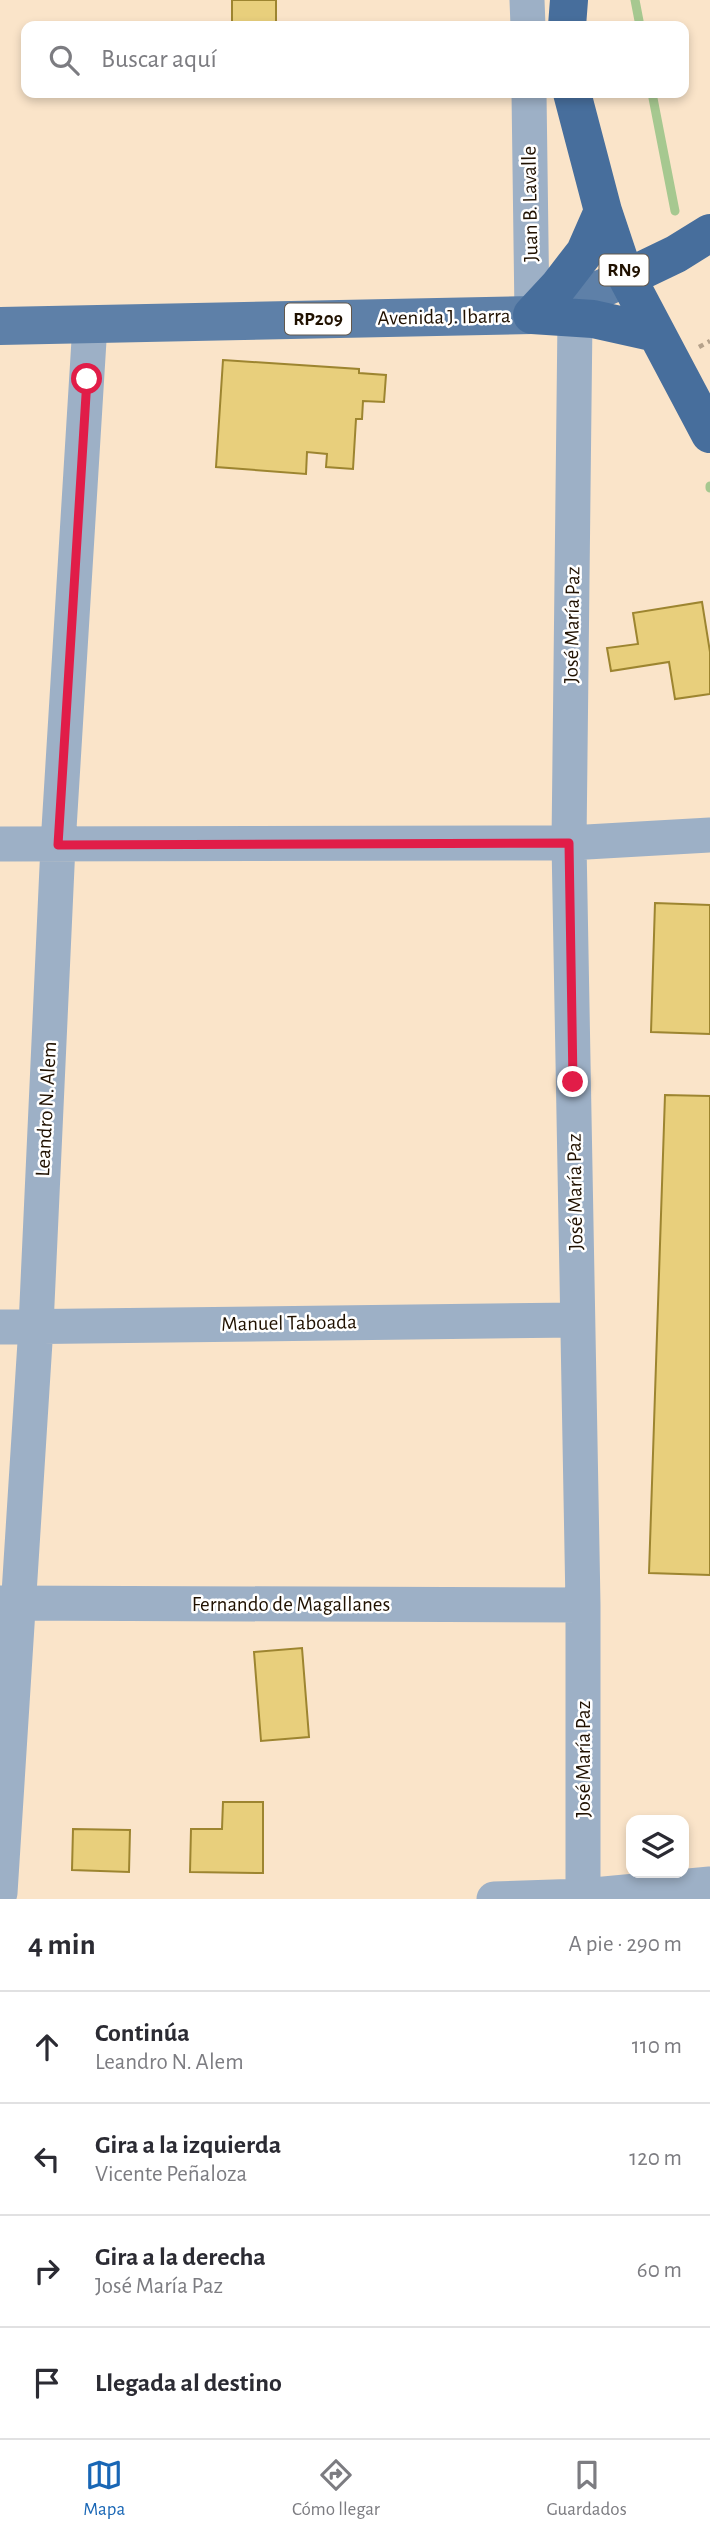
<!DOCTYPE html>
<html lang="es">
<head>
<meta charset="utf-8">
<style>
  body { margin:0; font-family:"Alegreya Sans",sans-serif; background:#f7f7f7; color:#2b2b33 }
  .controls { position:absolute; right:21px; bottom:21px; display:grid; overflow:hidden; border-radius:14px; box-shadow:0 4px 10px #0003 }
  .controls button { width:63px; height:63px; display:grid; place-items:center; padding:0; border:0; border-bottom:2px solid #e1e1e2; background:#fff; color:#2b2b33; font:35px sans-serif }
  .stop { position:absolute; width:21px; height:21px; margin:-16px; border:5px solid #e11d48; border-radius:50%; background:#fff }
  .stop.end { background:#e11d48; border-color:#fff; box-shadow:0 2px 7px #0008 }
  .list { margin:0; padding:0; list-style:none }
  h2 { display:flex; justify-content:space-between; align-items:center; height:91px; margin:0; padding:0 28px; font-size:30px }
  h2 small { font-size:23px; font-weight:400; color:#7c7c81 }
  .list li { display:grid; grid-template-columns:46px 1fr auto; gap:21px; align-items:center; box-sizing:border-box; height:112px; padding:0 28px; border-top:2px solid #e1e1e2 }
  .list b { display:block; font-size:26px; white-space:nowrap }
  .list p { margin:0; font-size:23px; white-space:nowrap; color:#7c7c81 }
  .list em { font-size:23px; font-style:normal; color:#7c7c81 }
  .icon { flex:none; width:38px; height:38px; fill:none; stroke:currentColor; stroke-width:2; stroke-linecap:round; stroke-linejoin:round }
  .map { position:relative; flex:none; width:710px; height:1899px; overflow:hidden }
  .search { position:absolute; background:#fff; box-shadow:0 4px 10px #0003; left:21px; right:21px; top:21px; height:77px; display:flex; align-items:center; gap:18px; box-sizing:border-box; padding:0 24px; border-radius:14px; color:#7c7c81; font-size:26px }
  .sheet { height:539px; background:#fff }
  nav { display:flex; justify-content:space-around; align-items:center; box-sizing:border-box; height:98px; border-top:2px solid #e1e1e2; background:#fff; font-size:19px; color:#7c7c81 }
  nav a { display:grid; justify-items:center; gap:4px }
  nav .on { color:#1866b5 }
  .map>svg:first-child { display:block }
  .lines { fill:none; stroke-linecap:round; stroke-linejoin:round }
  .stream { stroke:#a6c890; stroke-width:9 }
  .building { fill:#e8cf7c; stroke:#9d8530; stroke-width:2 }
  .path { stroke:#b5a18a; stroke-width:4.5; stroke-dasharray:5 5; stroke-linecap:butt }
  .minor { stroke:#9db0c6; stroke-width:35 }
  .major { stroke:#5e80a8; stroke-width:38 }
  .highway { stroke:#476e9c; stroke-width:38 }
  .route { stroke:#e11d48; stroke-width:9 }
  .labels { text-anchor:middle; dominant-baseline:central; stroke-width:5; stroke-linejoin:round; paint-order:stroke }
  .shield { fill:#fff; stroke:#63584c; stroke-width:2 }
  .shield-label { font-size:19px; font-weight:bold; fill:#201100 }
  .street-label { font-size:21px; fill:#201100; stroke:#fff }
</style>
</head>
<body>
<div class="map">
<svg width="710" height="1899" viewBox="0 0 710 1899">
  <rect width="100%" height="100%" fill="#fae4c9"/>
  <g class="lines">
    <!-- stream -->
    <path class="stream" d="M635,0l5,26
      M652,93l23,118
      M710,486v2"/>
  </g>
  <!-- building -->
  <path class="building" d="M232,0h44v26h-44z
    M223,360l136,9v4l27,2 -2,27 -21,-1 -1,18h-6l-3,50 -27,-2 1,-13 -20,-2 -1,22 -90,-7z
    M702,602l8,50v42l-35,5 -6,-37 -58,9 -4,-23 31,-4 -5,-31z
    M655,903l55,2v129l-59,-2z
    M665,1095l45,1v479l-61,-2z
    M302,1648l7,89 -48,4 -7,-89z
    M223,1802h40v71l-73,-1 1,-43h31z
    M73,1829l57,1 -1,42 -57,-2z"/>
  <g class="lines">
    <!-- path -->
    <path class="path" d="M699,347l11,-6"/>
    <!-- minor -->
    <path class="minor" d="M527,0l1,26
      M529,93l3,222
      M575,318l-6,525 14,762v294
      M0,844l569,-1 141,-8
      M0,1327l577,-7
      M0,1603l583,2
      M0,1893l36,-567 22,-481 32,-521
      M494,1899l89,-3 127,-12"/>
    <!-- major -->
    <path class="major" d="M0,326l532,-11 44,-15 52,-23"/>
    <!-- highway -->
    <path class="highway" d="M567,26l2,-26
      M572,93l31,118 19,57 88,166
      M628,277l48,-23 34,-21
      M532,315l26,-28 27,-35 18,-41
      M532,315l61,4 63,14"/>
  </g>
  <g class="lines">
    <!-- route -->
    <path class="route" d="M87,379l-29,466 511,-2 4,239"/>
  </g>
  <g class="labels">
    <!-- shield labels -->
    <g class="shield">
      <rect x="599.5" y="254.5" width="49" height="31" rx="5"/>
      <rect x="285" y="303.5" width="66" height="31" rx="5"/>
    </g>
    <g class="shield-label">
      <text x="624" y="270">RN9</text>
      <text x="318" y="319">RP209</text>
    </g>
    <!-- street labels -->
    <g class="street-label">
      <text transform="translate(530 204) rotate(-91)">Juan B. Lavalle</text>
      <text transform="translate(444 317) rotate(-1)">Avenida J. Ibarra</text>
      <text transform="translate(572 625) rotate(-89)">José María Paz</text>
      <text transform="translate(46 1109) rotate(-87)">Leandro N. Alem</text>
      <text transform="translate(575 1192) rotate(-91)">José María Paz</text>
      <text transform="translate(289 1323) rotate(-1)">Manuel Taboada</text>
      <text x="291" y="1604">Fernando de Magallanes</text>
      <text transform="translate(583 1759) rotate(-90)">José María Paz</text>
    </g>
  </g>
</svg>
<div class="controls">
<button><svg class="icon" aria-label="layers" viewBox="0 0 24 24"><path d="M12 4l9 5-9 5-9-5zM3 14l9 5 9-5"/></svg></button>
</div>
<div class="stop" style="left:87px;top:379px"></div>
<div class="stop end" style="left:573px;top:1082px"></div>
<div class="search"><svg class="icon" aria-label="search" viewBox="0 0 24 24"><circle cx="10" cy="10" r="6"/><path d="M15 15l6 6"/></svg>Buscar aquí</div>
</div>
<section class="sheet">
<h2>4 min<small>A pie · 290 m</small></h2>
<ul class="list">
<li><svg class="icon" aria-label="ahead" viewBox="0 0 24 24"><path d="M12 20V5M6 11l6-6 6 6"/></svg><div><b>Continúa</b><p>Leandro N. Alem</p></div><em>110 m</em></li>
<li><svg class="icon" aria-label="left" viewBox="0 0 24 24"><path d="M17 20v-9H6M10 6l-5 5 5 5"/></svg><div><b>Gira a la izquierda</b><p>Vicente Peñaloza</p></div><em>120 m</em></li>
<li><svg class="icon" aria-label="right" viewBox="0 0 24 24"><path d="M7 20v-9h11M14 6l5 5-5 5"/></svg><div><b>Gira a la derecha</b><p>José María Paz</p></div><em>60 m</em></li>
<li><svg class="icon" aria-label="arrive" viewBox="0 0 24 24"><path d="M6 21V4h12l-3 4 3 4H6"/></svg><div><b>Llegada al destino</b></div></li>
</ul>
</section>
<nav>
<a class="on"><svg class="icon" aria-label="map" viewBox="0 0 24 24"><path d="M3 6l6-2 6 2 6-2v14l-6 2-6-2-6 2zM9 4v14M15 6v14"/></svg>Mapa</a>
<a><svg class="icon" aria-label="directions" viewBox="0 0 24 24"><path d="M12 3l9 9-9 9-9-9zM9 14v-3h6M13 9l2 2-2 2"/></svg>Cómo llegar</a>
<a><svg class="icon" aria-label="saved" viewBox="0 0 24 24"><path d="M7 4h10v16l-5-4-5 4z"/></svg>Guardados</a>
</nav>
</body>
</html>
